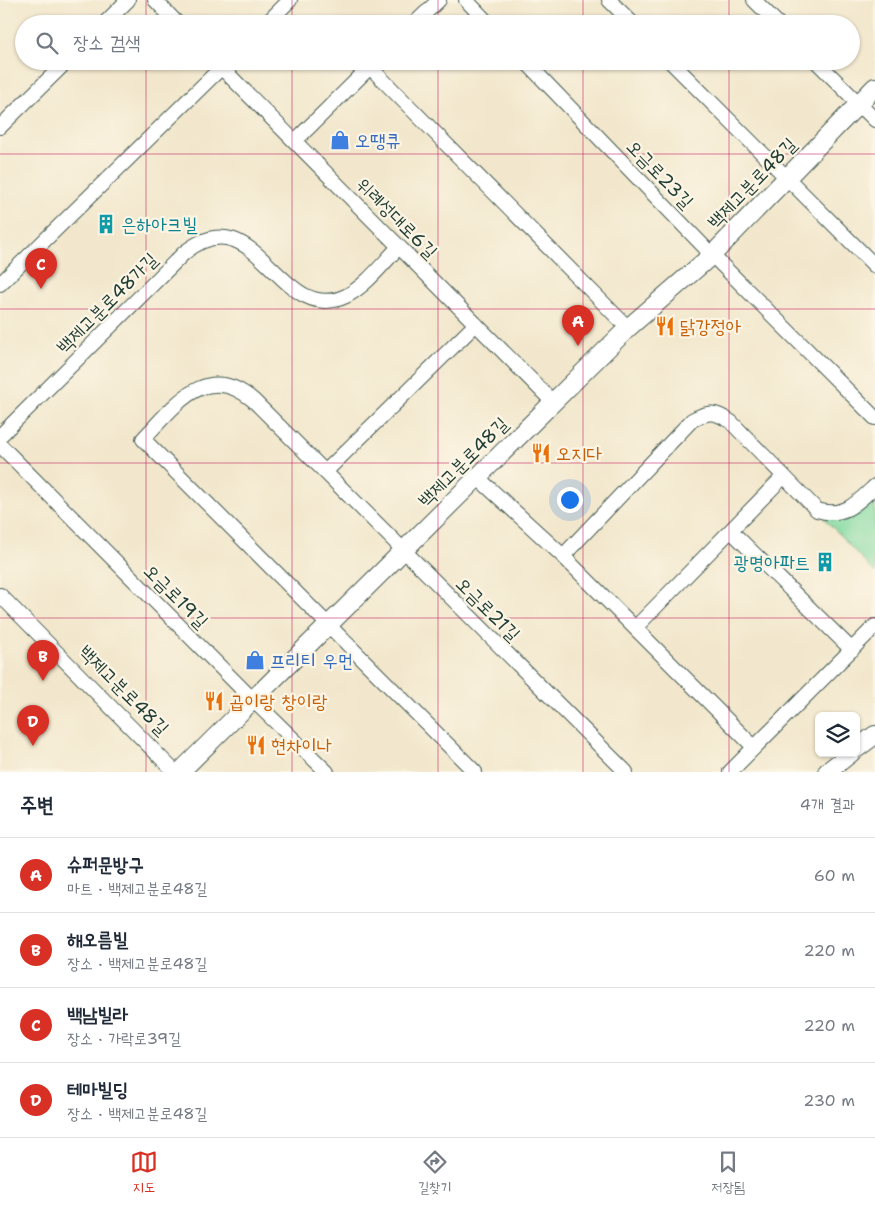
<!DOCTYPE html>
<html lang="ko">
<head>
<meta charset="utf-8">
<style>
  body { margin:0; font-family:"Shantell Sans","Poor Story",sans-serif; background:#f2f2f3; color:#1f2937 }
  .controls { position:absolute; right:15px; bottom:15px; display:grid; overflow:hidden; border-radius:8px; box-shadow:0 1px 4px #0004 }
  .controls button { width:45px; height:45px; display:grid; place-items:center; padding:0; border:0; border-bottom:1px solid #e0e1e3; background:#fff; color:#1f2937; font:25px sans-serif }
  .you { position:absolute; left:569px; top:499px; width:18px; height:18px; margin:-12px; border:4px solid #fff; border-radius:50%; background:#1a73e8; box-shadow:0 0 0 8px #1a73e833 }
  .badge { display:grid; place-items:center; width:32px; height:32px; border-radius:50%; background:#d93025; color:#fff; font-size:16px; font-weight:700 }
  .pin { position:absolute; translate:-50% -41px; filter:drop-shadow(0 1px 2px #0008) }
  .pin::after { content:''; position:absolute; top:26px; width:18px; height:15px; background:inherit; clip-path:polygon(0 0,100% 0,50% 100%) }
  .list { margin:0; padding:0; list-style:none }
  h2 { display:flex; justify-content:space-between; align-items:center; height:65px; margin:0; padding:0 20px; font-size:21px }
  h2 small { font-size:16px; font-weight:400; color:#747a83 }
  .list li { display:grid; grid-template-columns:32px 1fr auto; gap:15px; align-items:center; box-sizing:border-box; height:75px; padding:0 20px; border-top:1px solid #e0e1e3 }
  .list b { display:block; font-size:19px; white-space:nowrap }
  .list p { margin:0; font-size:16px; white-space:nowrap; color:#747a83 }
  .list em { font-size:16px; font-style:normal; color:#747a83 }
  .icon { flex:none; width:28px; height:28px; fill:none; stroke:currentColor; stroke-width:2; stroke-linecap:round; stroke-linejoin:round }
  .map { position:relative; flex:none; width:875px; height:772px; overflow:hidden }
  .search { position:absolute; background:#fff; box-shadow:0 1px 4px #0004; left:15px; right:15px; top:15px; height:55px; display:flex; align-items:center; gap:12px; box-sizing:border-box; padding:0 18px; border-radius:28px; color:#747a83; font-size:19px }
  .sheet { height:365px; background:#fff }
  nav { display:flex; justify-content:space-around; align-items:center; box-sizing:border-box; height:70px; border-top:1px solid #e0e1e3; background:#fff; font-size:14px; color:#747a83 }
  nav a { display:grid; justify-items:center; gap:2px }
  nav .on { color:#d93025 }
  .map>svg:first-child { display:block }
  .green { fill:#7ed99f; stroke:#4e8b6a }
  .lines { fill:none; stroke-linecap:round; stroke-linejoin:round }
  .minor-casing { stroke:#3f564b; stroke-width:16 }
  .tertiary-casing { stroke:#3f564b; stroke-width:20 }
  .minor { stroke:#fff; stroke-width:14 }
  .tertiary { stroke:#fff; stroke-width:18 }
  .grid { fill:none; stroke:#c2185b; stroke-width:1; stroke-opacity:0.55 }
  .labels { text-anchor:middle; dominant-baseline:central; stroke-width:4.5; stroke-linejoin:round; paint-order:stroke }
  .shop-label { font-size:19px; fill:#366cbe; stroke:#fcf5e5; text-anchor:start }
  .street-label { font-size:19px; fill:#1f3d34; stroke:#fcf5e5 }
  .culture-label { font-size:19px; fill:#0d838f; stroke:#fcf5e5; text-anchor:start }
  .food-label { font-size:19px; fill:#c56008; stroke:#fcf5e5; text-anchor:start }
</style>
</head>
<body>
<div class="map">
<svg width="875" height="772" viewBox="0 0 875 772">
  <rect width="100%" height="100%" fill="#fcf5e5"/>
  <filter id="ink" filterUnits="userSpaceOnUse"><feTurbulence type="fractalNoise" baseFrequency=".02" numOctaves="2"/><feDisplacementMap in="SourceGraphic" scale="10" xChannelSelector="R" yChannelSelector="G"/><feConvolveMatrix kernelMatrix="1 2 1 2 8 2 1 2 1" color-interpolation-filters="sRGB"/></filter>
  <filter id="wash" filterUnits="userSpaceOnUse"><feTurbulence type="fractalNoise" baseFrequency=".0096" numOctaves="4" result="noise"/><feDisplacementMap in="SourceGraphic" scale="20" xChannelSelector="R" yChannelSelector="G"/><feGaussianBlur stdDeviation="1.12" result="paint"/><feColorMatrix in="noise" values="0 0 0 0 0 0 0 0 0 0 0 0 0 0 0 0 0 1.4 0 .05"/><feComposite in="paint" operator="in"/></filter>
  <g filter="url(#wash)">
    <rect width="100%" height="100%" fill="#f2e7cc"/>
    <!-- green -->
    <path class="green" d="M875,490v83l-51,-55c22,3 35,-14 51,-28z"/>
  </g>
  <g filter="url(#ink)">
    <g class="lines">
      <defs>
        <path id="minor" d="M155,0l23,24
          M466,0l23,24
          M609,0l24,24
          M754,0l24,24
          M104,24l24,-24
          M266,24l24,-24
          M414,24l25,-24
          M215,61l338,341
          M525,61l187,194 163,163
          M670,61l205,205
          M816,61l59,59
          M370,67l258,261
          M0,127l67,-66
          M295,141l81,-80
          M0,284l227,-222
          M0,436l184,-183c73,-60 95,75 162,43 21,-11 37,-33 53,-49
          M0,445l253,255 74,72
          M325,472l151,-148
          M477,477l86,79 191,191
          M731,531l121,119
          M563,556l129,-136c17,-9 23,-9 39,2l86,88c27,8 39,-6 58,-24
          M0,595l175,177
          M635,628l149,-152
          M475,772l-332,-333c32,-33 63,-79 110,-39l373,372
          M730,772l145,-146"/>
        <path id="tertiary" d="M856,749l19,-14
          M180,772l448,-444 84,-73 163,-168
          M827,772l24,-19"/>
      </defs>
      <!-- minor casing -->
      <use href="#minor" class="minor-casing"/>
      <!-- tertiary casing -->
      <use href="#tertiary" class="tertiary-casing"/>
      <!-- minor -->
      <use href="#minor" class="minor"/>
      <!-- tertiary -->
      <use href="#tertiary" class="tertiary"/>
    </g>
  </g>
  <!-- grid -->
  <path class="grid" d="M146,0v24M292,0v24M438,0v24M583,0v24M729,0v24M146,61v711M292,61v711M438,61v711M583,61v711M729,61v711M0,154h875M0,309h875M0,463h875M0,618h875"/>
  <!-- icons -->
  <defs>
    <symbol id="shop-bare" viewBox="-9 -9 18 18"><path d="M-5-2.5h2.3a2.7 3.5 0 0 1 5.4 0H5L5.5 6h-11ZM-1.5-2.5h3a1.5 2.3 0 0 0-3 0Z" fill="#3f7fe0" stroke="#fcf5e5" stroke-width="2.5" paint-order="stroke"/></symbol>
    <symbol id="building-bare" viewBox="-9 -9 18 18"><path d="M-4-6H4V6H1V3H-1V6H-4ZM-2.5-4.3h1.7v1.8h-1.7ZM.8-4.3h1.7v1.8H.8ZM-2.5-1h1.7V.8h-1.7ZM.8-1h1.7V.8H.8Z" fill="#0f9aa8" stroke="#fcf5e5" stroke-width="2.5" paint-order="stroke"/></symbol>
    <symbol id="restaurant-bare" viewBox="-9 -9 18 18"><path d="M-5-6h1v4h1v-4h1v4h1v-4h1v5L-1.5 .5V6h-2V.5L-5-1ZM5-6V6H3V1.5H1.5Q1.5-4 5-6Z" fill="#e8710a" stroke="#fcf5e5" stroke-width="2.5" paint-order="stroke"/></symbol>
  </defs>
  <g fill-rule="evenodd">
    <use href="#shop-bare" x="326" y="126" width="28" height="28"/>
    <use href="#building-bare" x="92" y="210" width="28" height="28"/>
    <use href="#restaurant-bare" x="651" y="312" width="28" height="28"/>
    <use href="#restaurant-bare" x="527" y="439" width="28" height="28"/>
    <use href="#building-bare" x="811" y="548" width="28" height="28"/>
    <use href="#shop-bare" x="241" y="646" width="28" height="28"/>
    <use href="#restaurant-bare" x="200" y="687" width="28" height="28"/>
    <use href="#restaurant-bare" x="242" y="731" width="28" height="28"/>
  </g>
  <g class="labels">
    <!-- shop labels -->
    <g class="shop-label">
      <text x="355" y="140">오땡큐</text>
      <text x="270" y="660">프리티 우먼</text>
    </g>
    <!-- street labels -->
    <g class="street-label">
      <text transform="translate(660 174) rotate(46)">오금로23길</text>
      <text transform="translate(752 183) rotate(-46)">백제고분로48길</text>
      <text transform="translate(397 218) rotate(45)">위례성대로6길</text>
      <text transform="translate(107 303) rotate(-45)">백제고분로48가길</text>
      <text transform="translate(463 462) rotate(-45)">백제고분로48길</text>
      <text transform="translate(176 596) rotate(45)">오금로19길</text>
      <text transform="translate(488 609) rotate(45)">오금로21길</text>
      <text transform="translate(124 690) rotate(45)">백제고분로48길</text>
    </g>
    <!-- culture labels -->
    <g class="culture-label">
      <text x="121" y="224">은하아크빌</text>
      <text x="810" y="562" text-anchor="end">광명아파트</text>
    </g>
    <!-- food labels -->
    <g class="food-label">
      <text x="680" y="326">닭강정아</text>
      <text x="556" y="453">오지다</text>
      <text x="229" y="701">곱이랑 창이랑</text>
      <text x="271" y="745">현차이나</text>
    </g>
  </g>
</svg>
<div class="controls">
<button><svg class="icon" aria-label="layers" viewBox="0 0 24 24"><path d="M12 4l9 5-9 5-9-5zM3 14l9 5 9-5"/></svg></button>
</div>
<div class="you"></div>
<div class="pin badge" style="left:578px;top:346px">A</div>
<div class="pin badge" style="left:43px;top:681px">B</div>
<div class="pin badge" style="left:41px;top:289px">C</div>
<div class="pin badge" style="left:33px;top:746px">D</div>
<div class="search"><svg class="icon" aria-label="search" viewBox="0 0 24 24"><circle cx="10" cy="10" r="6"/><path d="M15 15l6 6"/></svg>장소 검색</div>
</div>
<section class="sheet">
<h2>주변<small>4개 결과</small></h2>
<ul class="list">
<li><span class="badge">A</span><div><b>슈퍼문방구</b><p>마트 · 백제고분로48길</p></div><em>60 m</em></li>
<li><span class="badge">B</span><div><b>해오름빌</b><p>장소 · 백제고분로48길</p></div><em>220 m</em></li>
<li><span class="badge">C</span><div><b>백남빌라</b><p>장소 · 가락로39길</p></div><em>220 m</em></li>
<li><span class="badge">D</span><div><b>테마빌딩</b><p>장소 · 백제고분로48길</p></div><em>230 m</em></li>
</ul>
</section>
<nav>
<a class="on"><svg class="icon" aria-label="map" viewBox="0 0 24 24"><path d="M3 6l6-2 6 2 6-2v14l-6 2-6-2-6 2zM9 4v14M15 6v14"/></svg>지도</a>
<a><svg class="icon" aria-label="directions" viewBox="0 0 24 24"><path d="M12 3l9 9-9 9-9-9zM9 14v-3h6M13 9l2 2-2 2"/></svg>길찾기</a>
<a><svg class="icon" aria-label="saved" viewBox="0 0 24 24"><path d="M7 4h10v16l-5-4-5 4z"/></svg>저장됨</a>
</nav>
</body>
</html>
